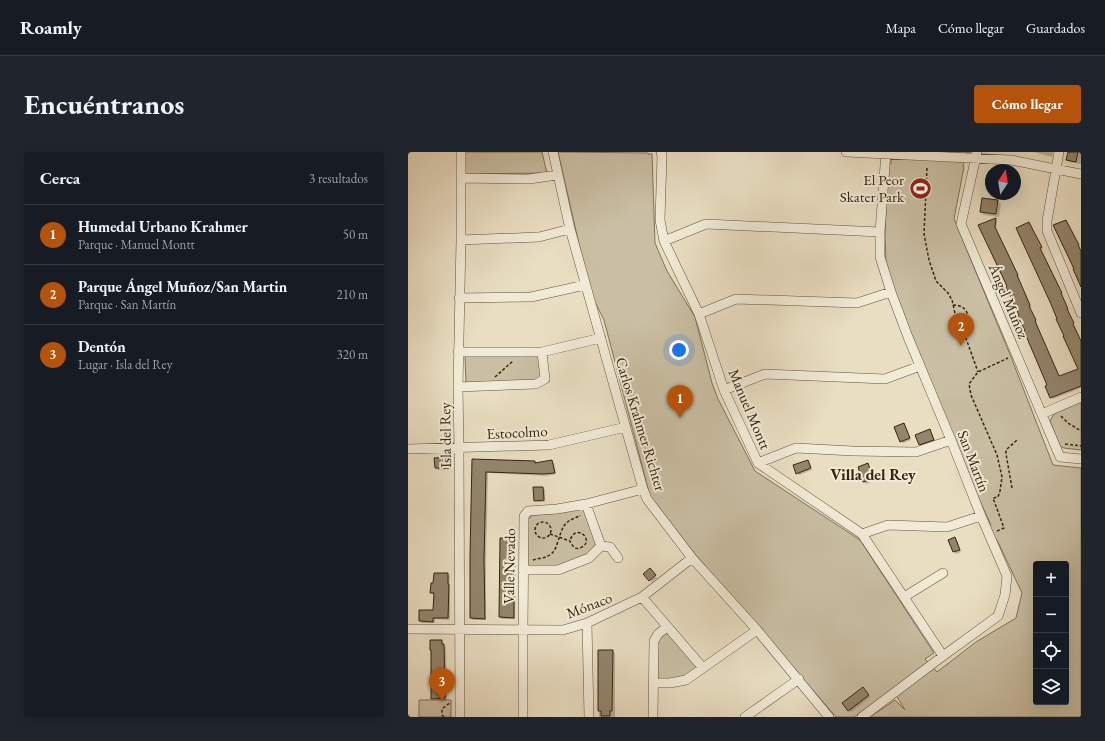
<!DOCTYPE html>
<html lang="es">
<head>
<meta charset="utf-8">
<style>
  body { margin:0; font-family:"EB Garamond",serif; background:#20242c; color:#f1f3f6 }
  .controls { position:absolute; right:12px; bottom:12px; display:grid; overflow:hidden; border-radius:4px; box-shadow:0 4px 16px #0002 }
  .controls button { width:36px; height:36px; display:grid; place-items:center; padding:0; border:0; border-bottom:1px solid #363941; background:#171b24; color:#f1f3f6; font:20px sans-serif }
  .compass { position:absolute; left:577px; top:12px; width:36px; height:36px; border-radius:50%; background:#171b24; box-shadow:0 4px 16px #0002; rotate:12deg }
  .you { position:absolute; left:271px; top:198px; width:14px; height:14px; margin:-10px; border:3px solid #fff; border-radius:50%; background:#1a73e8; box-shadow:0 0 0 6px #1a73e833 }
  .badge { display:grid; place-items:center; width:26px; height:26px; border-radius:50%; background:#b45309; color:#fff; font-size:13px; font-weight:700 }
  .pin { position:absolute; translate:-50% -33px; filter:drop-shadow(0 1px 2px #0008) }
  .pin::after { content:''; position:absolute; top:21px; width:14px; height:12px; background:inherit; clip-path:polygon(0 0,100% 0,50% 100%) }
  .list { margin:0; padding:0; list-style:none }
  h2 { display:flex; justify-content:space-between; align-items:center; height:52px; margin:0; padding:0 16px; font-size:17px }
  h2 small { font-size:13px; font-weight:400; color:#9ea1a6 }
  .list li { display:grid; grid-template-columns:26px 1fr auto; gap:12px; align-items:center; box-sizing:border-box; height:60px; padding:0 16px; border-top:1px solid #363941 }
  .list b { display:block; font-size:15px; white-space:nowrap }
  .list p { margin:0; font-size:13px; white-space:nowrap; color:#9ea1a6 }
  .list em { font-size:13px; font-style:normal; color:#9ea1a6 }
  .icon { flex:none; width:22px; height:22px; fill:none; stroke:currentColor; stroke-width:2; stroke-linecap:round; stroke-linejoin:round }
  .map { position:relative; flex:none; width:673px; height:565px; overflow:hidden; border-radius:4px }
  header { display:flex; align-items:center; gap:24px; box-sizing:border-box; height:56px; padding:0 20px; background:#171b24; border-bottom:1px solid #363941 }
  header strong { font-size:19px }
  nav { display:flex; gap:22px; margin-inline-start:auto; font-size:14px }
  .intro { display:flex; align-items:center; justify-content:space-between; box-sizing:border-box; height:96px; padding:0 24px }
  h1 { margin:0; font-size:28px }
  .button { padding:10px 18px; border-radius:4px; background:#b45309; color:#fff; font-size:14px; font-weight:700 }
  main { display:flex; gap:24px; padding:0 24px }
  aside { flex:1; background:#171b24; border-radius:4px; box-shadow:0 4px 16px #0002 }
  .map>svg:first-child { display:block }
  .green { fill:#cabfa4; stroke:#80725a; fill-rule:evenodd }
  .shadow { fill:#0003 }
  .building { fill:#93856d; stroke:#352510 }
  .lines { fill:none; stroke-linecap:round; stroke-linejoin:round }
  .minor-casing { stroke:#62533c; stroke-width:10 }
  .path { stroke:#352510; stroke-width:1.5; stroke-dasharray:3 2; stroke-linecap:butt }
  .minor { stroke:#f1ead7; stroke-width:9 }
  .labels { text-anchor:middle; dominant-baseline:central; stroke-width:4; stroke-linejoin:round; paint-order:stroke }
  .poi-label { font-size:15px; fill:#352510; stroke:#f1ead7; text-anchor:end }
  .street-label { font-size:15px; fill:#352510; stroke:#f1ead7 }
  .neighbourhood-label { font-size:16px; font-weight:bold; fill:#352510; stroke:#f1ead7 }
</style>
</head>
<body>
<header>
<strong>Roamly</strong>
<nav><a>Mapa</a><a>Cómo llegar</a><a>Guardados</a></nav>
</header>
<div class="intro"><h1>Encuéntranos</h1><a class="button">Cómo llegar</a></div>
<main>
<aside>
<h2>Cerca<small>3 resultados</small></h2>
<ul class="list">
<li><span class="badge">1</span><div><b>Humedal Urbano Krahmer</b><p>Parque · Manuel Montt</p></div><em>50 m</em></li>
<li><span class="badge">2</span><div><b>Parque Ángel Muñoz/San Martin</b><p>Parque · San Martín</p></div><em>210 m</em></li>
<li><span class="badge">3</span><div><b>Dentón</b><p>Lugar · Isla del Rey</p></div><em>320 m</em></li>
</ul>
</aside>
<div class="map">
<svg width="673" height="565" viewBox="0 0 673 565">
  <rect width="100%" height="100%" fill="#e9dec2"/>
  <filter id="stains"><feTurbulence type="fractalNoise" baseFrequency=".005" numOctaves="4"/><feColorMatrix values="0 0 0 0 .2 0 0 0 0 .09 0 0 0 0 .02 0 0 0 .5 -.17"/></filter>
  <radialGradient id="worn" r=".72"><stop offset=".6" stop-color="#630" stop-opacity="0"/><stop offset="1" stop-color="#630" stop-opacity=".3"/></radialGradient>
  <!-- green -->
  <path class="green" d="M57,0h77l5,21 -82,1z
    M150,0l90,1v1h4l3,89 12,28 28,46 17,66 6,16 37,72 105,69 74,113 -9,6 12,13 39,-30 40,-24 6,-25 -25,-53h-1l-6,-14 1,-1 -22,-48 -73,-181 -10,-34 -1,-27 3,-70 3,-1 1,-12h79l-5,1 -3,13 1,1 -10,52 57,138 42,108 28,3v249h-211l25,-17 10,10 -12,-20 -39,27h-18l-141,-163 -45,-58 -46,-176 -14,-28zM628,412h30v138h-30z
    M129,203l4,4 1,17 -8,7h-64l-4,-1 -1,-26z
    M673,250v48l-17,-2 -4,-2 -10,-25 4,-7z
    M172,356l7,3 9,32 -3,6 -4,4 -29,13 -30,1 -4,-3 1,-44 6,-5 28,-2z
    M255,481l6,1 27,31v5l-13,9 -21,1 -6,-4v-35z
    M11,548h32v17h-32z"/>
  <!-- shadow -->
  <path class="shadow" d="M626,0h19l-1,5z
    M662,0h11v12l-12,-2 -1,-2z
    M590,49l3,3 -2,13 -15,-2 -3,-3z
    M588,67l1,2 -1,8 23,48h-1l14,31h-2l7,14 -1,1 24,54 19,-7 -14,-34 -36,-112 2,2 12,23 -2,1 22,45h-1l7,16h-1l13,31v46l-28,11 -2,-2 -2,-12 -29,-69 -41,-90z
    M658,69l14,26h-1l2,4v35l-6,-17z
    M495,272l2,2 6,14 -8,3 -2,-1z
    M521,278l2,2 4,9 -13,5 -2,-2z
    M41,306l1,2 1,9 -13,1 -2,-2z
    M65,308l61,2 2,1 16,-2 2,2 2,11 -9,2 -59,-3 -2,90v57h-13l-2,-2z
    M399,309l2,2 3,7 -13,5 -2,-2z
    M459,312l2,2 5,15 -8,3 -2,-2 -5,-15z
    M135,336l2,2v12h-8l-2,-2z
    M106,387l2,2 -1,78h-13l-2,-2z
    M547,387l2,1 4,12 -5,2 -2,-2 -5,-11z
    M242,417l7,9 -5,4 -7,-8z
    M40,422l2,2 -1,10 1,1v33l-15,-1v4h-13l-2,-2 14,-10 1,-16 -4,-2z
    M33,489l2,2v2l3,2 1,53h-13l-2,-2z
    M191,499h14l2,2v64h-16z
    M457,538l5,7 -19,15 -2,-2z"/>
  <!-- building -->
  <path class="building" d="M660,0h10l-2,10 -10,-2z
    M574,46l16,2 -2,14 -16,-2z
    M588,66l-1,9 23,48h-1l13,30 -1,1 7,14 -1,1 24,55 19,-7 -15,-33h1l-8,-17h1l-6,-15 -35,-76 13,-6 5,10 8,15 -2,1 22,45h-1l7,16h-1l7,14 -1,1 8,17v45l-31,12 -5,-12 2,-1 -23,-54h1l-7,-15 1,-1 -13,-28 1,-1 -29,-61z
    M658,68l13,25h-1l3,6v36l-8,-18h1l-7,-15 -14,-29z
    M496,271l6,15 -10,4 -6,-15z
    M522,277l4,11 -15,5 -4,-10z
    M41,305v11h-14l-1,-10z
    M64,307l63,2v2l17,-3 3,13 -11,1 -58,-2 -2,88 1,59 -15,-1v-63z
    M400,308l3,8 -15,6 -3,-9z
    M460,311l5,16 -10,3 -5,-15z
    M125,335h10l1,13 -10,1z
    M547,385l5,13 -7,2 -5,-12z
    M92,386h14v80l-15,-1z
    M242,416l6,7 -7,6 -6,-7z
    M26,421h14v11h1l-1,34h-15v4l-14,-1v-11h14l1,-17h-4l1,-10h2z
    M22,488h12v4h2l1,54 -14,1v-49h-1z
    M190,498h15l-1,61h-2v5h-9v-5h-3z
    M455,535l6,8 -21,16 -6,-8z"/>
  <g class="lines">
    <defs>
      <path id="minor" d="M145,0l17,77 73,260 4,10 45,59 65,72 72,87
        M253,0l1,4 -2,64 4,21 35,73 25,76 34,73 104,71 81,122
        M438,0l165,8 70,14
        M569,0l-16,72 99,233 21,2
        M651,0l-12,69v10l34,82
        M53,26l68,1 28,-4
        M53,88l78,-3 31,-8
        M256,89l42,-17 174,8
        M51,146l72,-1 54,-12
        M291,162l37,-15 121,4 34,-11
        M50,200h84l59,-14
        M50,235l78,-3 9,-5 -3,-27
        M316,238l41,-16 120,5 35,-13
        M634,262l39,-17
        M0,297l141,-4 77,-18
        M350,311l38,-15 57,3 63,1 35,-12
        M454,382l26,-9 59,2 34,-11
        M193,394l9,1 8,11
        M115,418h35l31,-12 12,-12 -15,-42
        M234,445l61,71
        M496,445l39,-24
        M179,471l2,94
        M0,477l155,1 24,-7 55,-26 50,-39
        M246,531h16l16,-3 71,-50
        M52,565l-1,-269 -1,-61 3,-147v-88
        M115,565v-87l1,-114 4,-5 29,-2 29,-5 57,-15
        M245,565l1,-76 4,-7 9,-7
        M337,565l54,-38
        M454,565l81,-61 55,-40 7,-21 2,-19 -26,-60 -30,-76 -43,-103 -17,-45 -11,-35v-25l6,-80"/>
    </defs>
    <!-- minor casing -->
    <use href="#minor" class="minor-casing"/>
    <!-- path -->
    <path class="path" d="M519,16l-3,66 5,26 7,21 12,12 4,7 4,18 7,12 15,42
      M545,153c14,0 20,12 8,21
      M87,225l18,-16
      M653,264l7,7 13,8
      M657,292l16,2
      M604,336l-6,-34v-4l11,-10
      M127 378a8 8 0 1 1 16 0a8 8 0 1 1-16 0Z
      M589,379l7,-3 -11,-30 5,-1 2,-6 2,-14 -5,-22 -26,-60 -2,-11 9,-12 30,-14
      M142,382l20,7c2,5 6,10 12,6 13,-7 -7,-25 -12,-6
      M125,408c5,-2 12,-1 18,-6 3,-2 5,-6 6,-10 6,-17 5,-22 23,-28v-1
      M36,565l-2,-2v-6l9,-7"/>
    <!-- minor -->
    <use href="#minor" class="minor"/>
  </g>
  <!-- icons -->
  <defs>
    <symbol id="stadium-disc" viewBox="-11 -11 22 22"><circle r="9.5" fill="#8f2418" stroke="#f1ead7"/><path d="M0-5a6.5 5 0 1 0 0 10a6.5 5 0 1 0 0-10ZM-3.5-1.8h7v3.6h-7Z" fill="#fff"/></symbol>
  </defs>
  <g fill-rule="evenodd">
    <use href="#stadium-disc" x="500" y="24" width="25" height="25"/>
  </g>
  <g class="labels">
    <!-- poi labels -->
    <g class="poi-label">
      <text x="496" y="27">El Peor<tspan x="496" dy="17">Skater Park</tspan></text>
    </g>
    <!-- street labels -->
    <g class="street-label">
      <text transform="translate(601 149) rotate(67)">Ángel Muñoz</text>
      <text transform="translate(342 257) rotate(67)">Manuel Montt</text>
      <text transform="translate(233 272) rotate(73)">Carlos Krahmer Richter</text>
      <text transform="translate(109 280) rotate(-3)">Estocolmo</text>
      <text transform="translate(37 283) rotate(-91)">Isla del Rey</text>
      <text transform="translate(566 309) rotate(69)">San Martín</text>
      <text transform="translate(101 414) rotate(-89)">Valle Nevado</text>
      <text transform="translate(181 453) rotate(-21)">Mónaco</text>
    </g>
    <!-- neighbourhood labels -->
    <g class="neighbourhood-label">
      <text x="465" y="322">Villa del Rey</text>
    </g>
  </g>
  <rect width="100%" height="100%" filter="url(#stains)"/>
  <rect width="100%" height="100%" fill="url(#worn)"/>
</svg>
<div class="controls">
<button>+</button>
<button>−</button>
<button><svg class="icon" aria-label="locate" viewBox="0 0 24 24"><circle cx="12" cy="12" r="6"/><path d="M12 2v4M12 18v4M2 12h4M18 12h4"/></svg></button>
<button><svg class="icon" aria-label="layers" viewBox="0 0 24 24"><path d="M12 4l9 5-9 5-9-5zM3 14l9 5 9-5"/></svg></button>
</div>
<svg class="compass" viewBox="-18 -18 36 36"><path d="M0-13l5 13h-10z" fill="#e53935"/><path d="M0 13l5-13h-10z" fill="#9ea1a6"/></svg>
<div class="you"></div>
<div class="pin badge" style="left:272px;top:266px">1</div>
<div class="pin badge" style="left:553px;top:194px">2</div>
<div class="pin badge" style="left:34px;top:549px">3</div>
</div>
</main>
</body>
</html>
